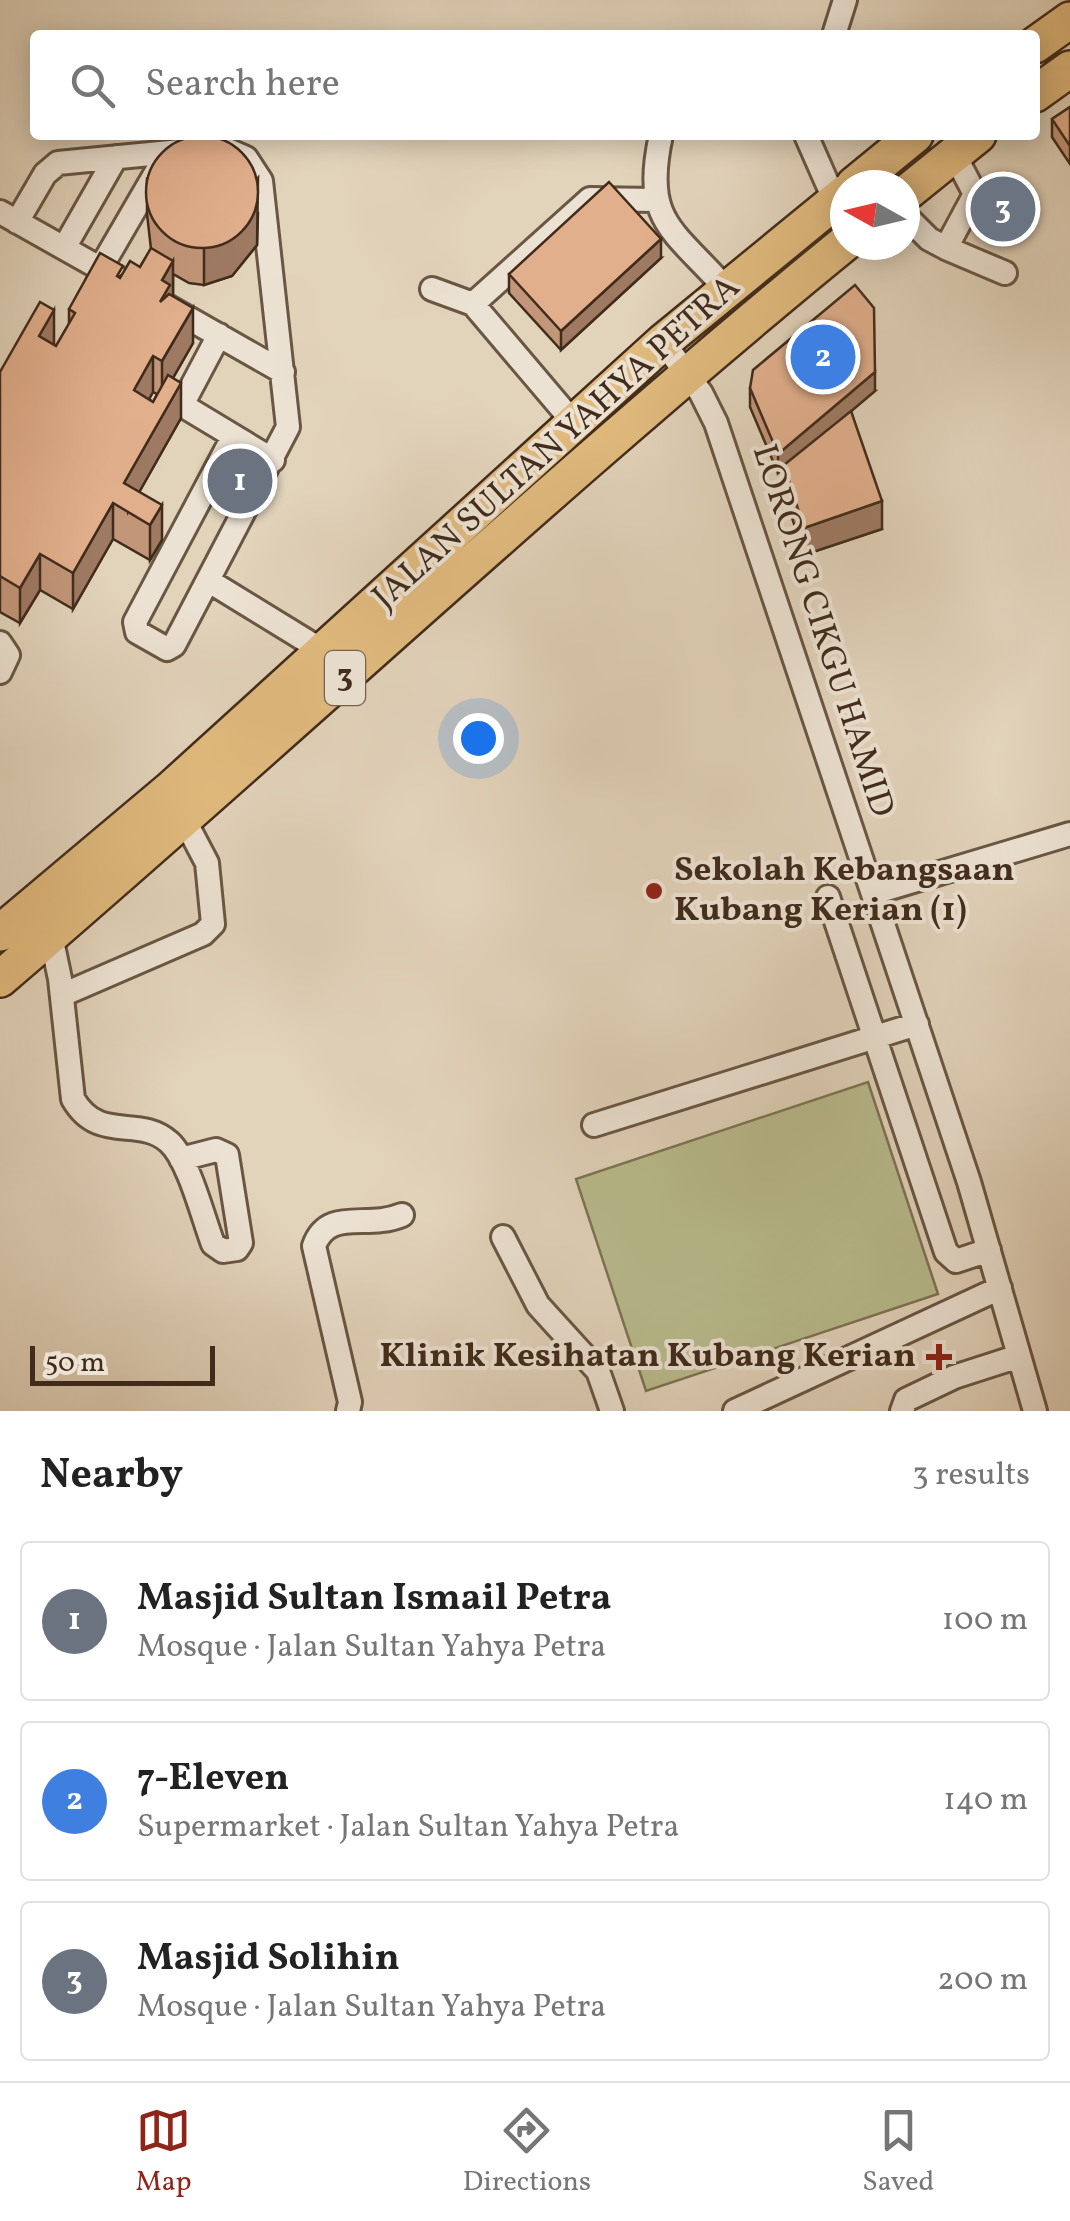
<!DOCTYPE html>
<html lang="en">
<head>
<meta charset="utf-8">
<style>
  body { margin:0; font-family:Vollkorn,serif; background:#f6f6f6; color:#222 }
  .compass { position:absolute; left:830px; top:170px; width:90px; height:90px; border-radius:50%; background:#fff; box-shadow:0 5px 25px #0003; rotate:278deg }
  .scale { position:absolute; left:30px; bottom:25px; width:185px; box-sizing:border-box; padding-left:10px; border:5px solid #412c1b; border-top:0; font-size:28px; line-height:35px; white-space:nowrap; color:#412c1b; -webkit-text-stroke:8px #ece2d3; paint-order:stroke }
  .you { position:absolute; left:478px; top:738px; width:35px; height:35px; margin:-25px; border:8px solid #fff; border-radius:50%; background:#1a73e8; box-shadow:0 0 0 15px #1a73e833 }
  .badge { display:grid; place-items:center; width:65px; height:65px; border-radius:50%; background:#8f2418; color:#fff; font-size:32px; font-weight:700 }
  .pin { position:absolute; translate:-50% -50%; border:5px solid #fff; box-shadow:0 2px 10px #0006 }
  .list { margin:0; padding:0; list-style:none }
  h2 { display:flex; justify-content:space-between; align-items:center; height:130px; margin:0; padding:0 40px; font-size:42px }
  h2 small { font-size:32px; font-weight:400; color:#767676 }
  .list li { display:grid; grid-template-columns:65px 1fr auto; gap:30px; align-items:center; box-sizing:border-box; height:160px; margin:0 20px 20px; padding:0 20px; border:2px solid #e0e0e0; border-radius:10px }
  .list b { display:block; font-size:38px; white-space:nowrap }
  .list p { margin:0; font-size:32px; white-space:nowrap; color:#767676 }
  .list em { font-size:32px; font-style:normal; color:#767676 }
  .icon { flex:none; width:55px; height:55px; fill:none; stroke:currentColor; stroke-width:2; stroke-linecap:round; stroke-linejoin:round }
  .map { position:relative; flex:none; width:1070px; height:1411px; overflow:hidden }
  .search { position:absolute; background:#fff; box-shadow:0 5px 25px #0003; left:30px; right:30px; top:30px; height:110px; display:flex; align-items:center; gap:25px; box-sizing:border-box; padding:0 35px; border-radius:10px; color:#767676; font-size:38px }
  .sheet { height:670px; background:#fff }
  nav { display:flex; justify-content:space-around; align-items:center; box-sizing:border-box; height:140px; border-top:2px solid #e0e0e0; background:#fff; font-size:28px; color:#767676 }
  nav a { display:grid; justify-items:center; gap:5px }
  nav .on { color:#8f2418 }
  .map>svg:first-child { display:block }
  .pitch { fill:#b8bb8d; stroke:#7c7454; stroke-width:2.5 }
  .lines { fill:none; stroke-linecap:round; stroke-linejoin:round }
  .minor-casing { stroke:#695643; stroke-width:28 }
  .highway-casing { stroke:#412c1b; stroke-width:40 }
  .minor { stroke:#ece2d3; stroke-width:22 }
  .highway { stroke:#e1ba7e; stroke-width:35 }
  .wall { fill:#c29679; stroke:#412c1b; stroke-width:2.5; fill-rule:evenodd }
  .shaded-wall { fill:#9e7a63; stroke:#412c1b; stroke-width:2.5 }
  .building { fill:#e2af8d; stroke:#412c1b; stroke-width:2.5 }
  .poi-dot { fill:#8f2418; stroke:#ece2d3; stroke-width:4 }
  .labels { text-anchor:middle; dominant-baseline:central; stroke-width:8; stroke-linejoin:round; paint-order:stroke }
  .shield { fill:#ece2d3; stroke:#746352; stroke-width:2.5 }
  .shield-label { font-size:32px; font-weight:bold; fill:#412c1b }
  .street-label { font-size:35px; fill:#412c1b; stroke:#ece2d3 }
  .poi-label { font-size:35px; font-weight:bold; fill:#412c1b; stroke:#ece2d3; text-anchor:start }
</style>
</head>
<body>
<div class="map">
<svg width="1070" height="1411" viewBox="0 0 1070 1411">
  <rect width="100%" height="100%" fill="#e2d3bb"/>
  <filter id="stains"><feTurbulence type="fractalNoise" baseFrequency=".002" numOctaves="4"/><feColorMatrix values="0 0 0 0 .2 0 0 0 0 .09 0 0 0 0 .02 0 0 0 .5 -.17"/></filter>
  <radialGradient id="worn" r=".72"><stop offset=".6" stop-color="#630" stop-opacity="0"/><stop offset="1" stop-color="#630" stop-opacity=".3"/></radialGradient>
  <!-- pitch -->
  <path class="pitch" d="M868,1082l70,212 -292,97 -70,-212z"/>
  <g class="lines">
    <defs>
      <path id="minor" d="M834,35l11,-35
        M661,135c-19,87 12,94 66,155
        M806,135l29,66
        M228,150l18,8 15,23 27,246 -114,218 -7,4 -30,-17 -2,-10 98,-185
        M0,212l119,67
        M905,215l24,24 17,9 29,-54 -21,-40
        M17,222l28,-48 13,-11 133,-13
        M64,248l52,-91
        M946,248l59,25
        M100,269l61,-105
        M432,289l41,15 101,119
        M473,304l117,-105 65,1
        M167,306l116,66
        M219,335l-37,70 91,55
        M663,342l38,51 15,30 253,759 66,229
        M209,581l114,70
        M0,643l8,12 -8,17
        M873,893l197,-59
        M828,897l118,355 10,9 33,-11
        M51,936l9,43 13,120c26,45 66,16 96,43 20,18 34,76 44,102l10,7 14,-2 4,-6 -14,-88 -11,-5 -35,9
        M62,995l141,-61 10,-10 -6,-61 -22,-42
        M594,1125l323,-101
        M503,1237l35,68 60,66 14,40
        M348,1411l2,-9 -36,-156c14,-39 52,-16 88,-31
        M735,1411l265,-123
        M902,1411l4,-11 48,-23 65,-21"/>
      <path id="highway" d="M1035,45l35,-25
        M1035,94l35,-25
        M854,185l61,-50
        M905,194l73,-59
        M0,933l171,-144 492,-447 182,-149
        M0,979c284,-243 556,-500 845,-736"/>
    </defs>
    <!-- minor casing -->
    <use href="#minor" class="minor-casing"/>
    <!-- highway casing -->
    <use href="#highway" class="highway-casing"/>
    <!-- minor -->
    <use href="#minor" class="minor"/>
    <!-- highway -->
    <use href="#highway" class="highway"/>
  </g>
  <!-- wall -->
  <path class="wall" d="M1070,107v57l-18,-27v-18z
    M147,179l111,34 -1,32 -25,31 -28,9 -15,-2 -16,-9v22l20,47 -20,35 8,40 -42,74 23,48 -12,20 -37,-21 -40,70 -33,-19 -20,33 -20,-11v-240l54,-28 2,2 13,-22v-15l54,-35 17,-7 11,-18 -4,-35zM153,392l4,2 -4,8 -4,-3z
    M661,258l-100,92 -52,-57v-19z
    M750,388l125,3 -24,20 31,118 -78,26 -20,-62v-25l-6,5 -28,-66z"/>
  <!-- shaded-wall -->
  <path class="shaded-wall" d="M258,178l-1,67 -25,31 -28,9v-36z
    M661,239v19l-100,92v-19z
    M173,261v35l-13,41 2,-57z
    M193,308v35l-31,54v-36z
    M54,310v35l-15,-9z
    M153,356v36l-19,34v-36z
    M875,372v19l-97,82v-19z
    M181,383v35l-53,94 -4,-29z
    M882,501v28l-78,26v-27z
    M113,503v36l-40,70v-36z
    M162,505v35l-12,20v-35z
    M40,554v36l-20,33v-35z"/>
  <!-- building -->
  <path class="building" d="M1070,107v39l-18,-27z
    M146 192a56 56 0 1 1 112 0a56 56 0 1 1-112 0Z
    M609,182l52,57 -100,92 -52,-57z
    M151,248l22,13 -11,19 8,5 -10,17 9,-8 24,14 -31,53 -9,-5 -19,34 19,12 15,-27 13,8 -57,100 38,22 -12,20 -37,-22 -40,70 -33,-19 -20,34 -20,-12v-204l40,-70 14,8 -15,26 17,10 19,-33 -6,-4 31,-56 23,13 -6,10 3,2 10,-17 10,6z
    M855,285l19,23 1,64 -97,82 -28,-66 3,-18z
    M851,411l31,90 -78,27 -20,-63z"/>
  <!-- markers -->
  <g class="poi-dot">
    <circle cx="654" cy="891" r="10"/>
    <path d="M934 1342h10v10h10v10h-10v10h-10v-10h-10v-10h10z"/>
  </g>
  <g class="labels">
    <!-- shield labels -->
    <rect class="shield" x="325" y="651" width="40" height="54" rx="8"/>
    <g class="shield-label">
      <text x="345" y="678">3</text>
    </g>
    <!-- street labels -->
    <g class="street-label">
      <text transform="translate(557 443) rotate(-42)">JALAN SULTAN YAHYA PETRA</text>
      <text transform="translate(822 631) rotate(72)">LORONG CIKGU HAMID</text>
    </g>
    <!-- poi labels -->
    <g class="poi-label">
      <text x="674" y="871">Sekolah Kebangsaan<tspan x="674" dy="40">Kubang Kerian (1)</tspan></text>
      <text x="916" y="1357" text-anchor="end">Klinik Kesihatan Kubang Kerian</text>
    </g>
  </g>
  <rect width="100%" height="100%" filter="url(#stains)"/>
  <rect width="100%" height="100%" fill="url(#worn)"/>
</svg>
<svg class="compass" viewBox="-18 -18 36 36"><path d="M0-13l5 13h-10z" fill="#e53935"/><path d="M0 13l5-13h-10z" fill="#767676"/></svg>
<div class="scale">50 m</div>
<div class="you"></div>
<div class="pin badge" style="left:240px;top:481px;background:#6b7280">1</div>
<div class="pin badge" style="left:823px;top:357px;background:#3f7fe0">2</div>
<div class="pin badge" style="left:1003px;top:209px;background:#6b7280">3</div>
<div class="search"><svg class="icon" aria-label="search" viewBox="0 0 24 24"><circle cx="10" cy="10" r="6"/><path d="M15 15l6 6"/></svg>Search here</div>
</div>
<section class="sheet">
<h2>Nearby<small>3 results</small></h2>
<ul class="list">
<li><span class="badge" style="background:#6b7280">1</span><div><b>Masjid Sultan Ismail Petra</b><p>Mosque · Jalan Sultan Yahya Petra</p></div><em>100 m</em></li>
<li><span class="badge" style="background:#3f7fe0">2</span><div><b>7-Eleven</b><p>Supermarket · Jalan Sultan Yahya Petra</p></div><em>140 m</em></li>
<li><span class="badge" style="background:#6b7280">3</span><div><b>Masjid Solihin</b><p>Mosque · Jalan Sultan Yahya Petra</p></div><em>200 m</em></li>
</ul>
</section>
<nav>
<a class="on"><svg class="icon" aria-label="map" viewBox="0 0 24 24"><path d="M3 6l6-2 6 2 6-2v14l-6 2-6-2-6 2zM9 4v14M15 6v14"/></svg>Map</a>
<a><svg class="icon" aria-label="directions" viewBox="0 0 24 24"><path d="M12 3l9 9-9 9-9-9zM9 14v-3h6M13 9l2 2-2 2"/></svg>Directions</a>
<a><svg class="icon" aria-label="saved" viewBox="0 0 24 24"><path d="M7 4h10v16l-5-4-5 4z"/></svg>Saved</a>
</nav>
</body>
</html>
